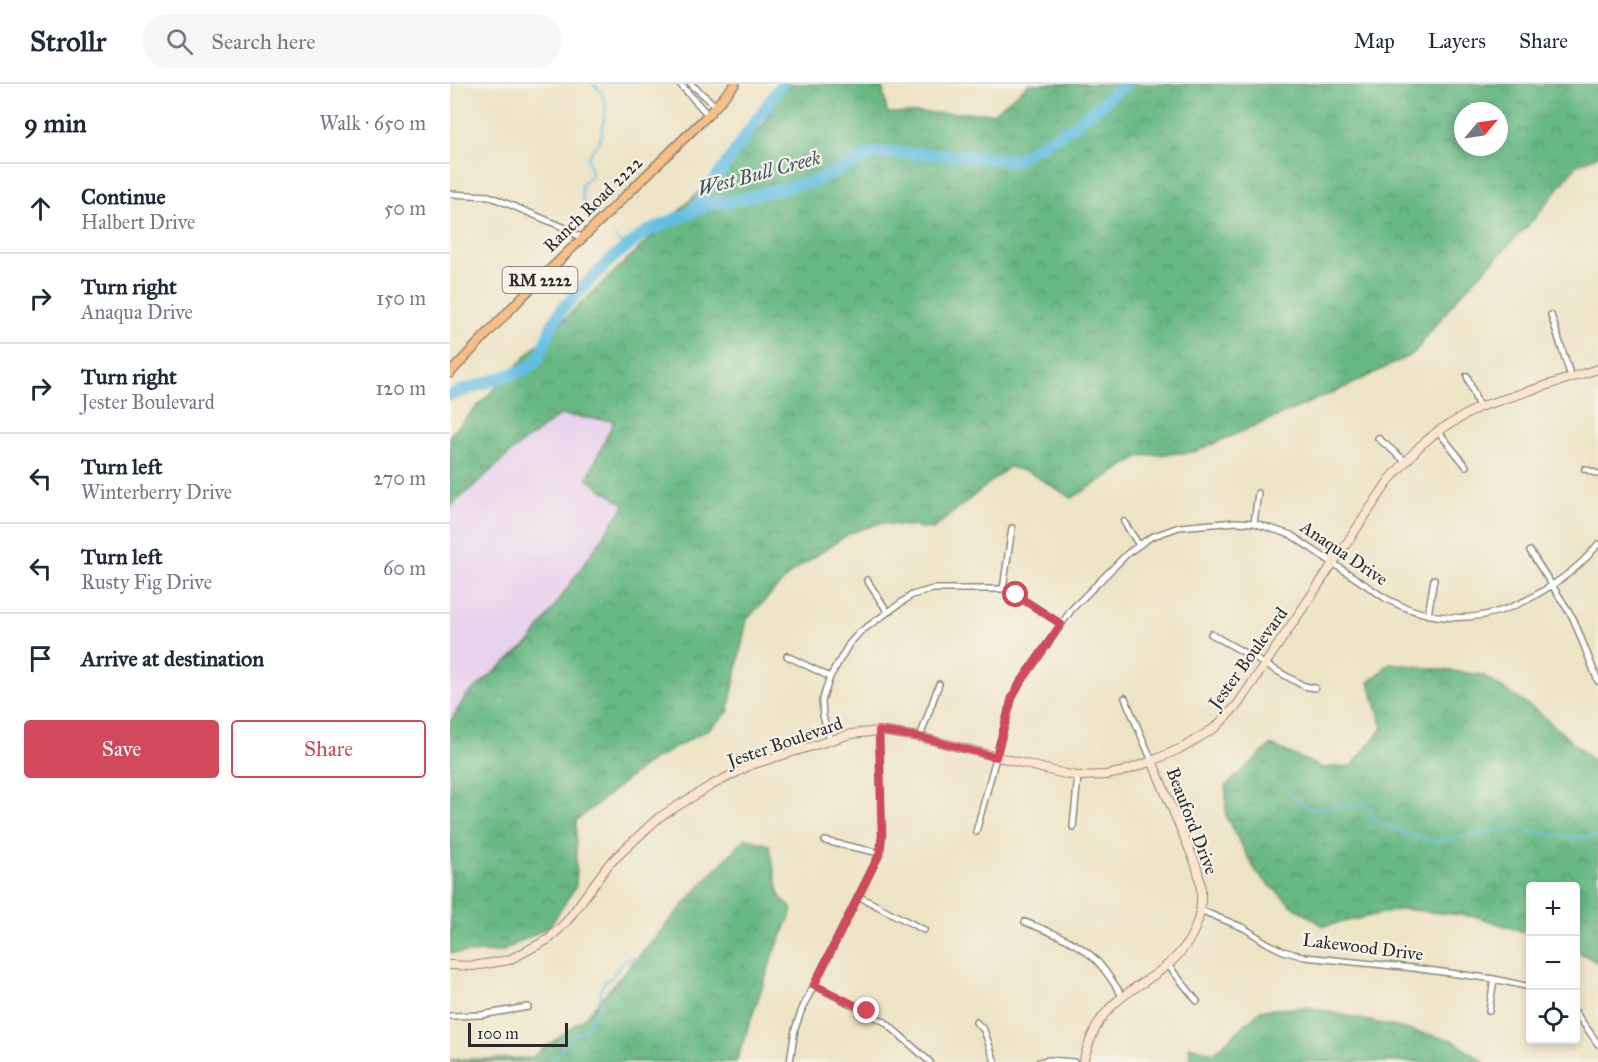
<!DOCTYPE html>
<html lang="en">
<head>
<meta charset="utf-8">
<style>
  body { margin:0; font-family:"IM FELL Great Primer",serif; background:#f6f6f7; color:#1f2937 }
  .controls { position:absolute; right:18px; bottom:18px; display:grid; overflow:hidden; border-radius:6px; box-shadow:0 3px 9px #0003 }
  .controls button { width:54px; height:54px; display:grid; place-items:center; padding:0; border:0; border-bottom:2px solid #e0e1e3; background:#fff; color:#1f2937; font:30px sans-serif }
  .compass { position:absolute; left:1004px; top:18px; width:54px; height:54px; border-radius:50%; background:#fff; box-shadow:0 3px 9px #0003; rotate:61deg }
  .scale { position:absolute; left:18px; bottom:15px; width:100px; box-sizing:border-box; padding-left:6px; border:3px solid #2b2b2b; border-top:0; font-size:16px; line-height:21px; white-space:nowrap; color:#2b2b2b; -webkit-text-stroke:4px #f7f3e8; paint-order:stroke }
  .stop { position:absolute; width:18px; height:18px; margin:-14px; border:4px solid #d1495b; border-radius:50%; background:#fff }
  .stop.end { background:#d1495b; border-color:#fff; box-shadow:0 2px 6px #0008 }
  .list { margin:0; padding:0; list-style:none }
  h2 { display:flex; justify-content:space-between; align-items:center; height:78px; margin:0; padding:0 24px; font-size:26px }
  h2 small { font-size:20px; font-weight:400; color:#747a83 }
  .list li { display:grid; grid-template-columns:39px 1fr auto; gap:18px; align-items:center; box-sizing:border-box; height:90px; padding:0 24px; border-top:2px solid #e0e1e3 }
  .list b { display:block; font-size:22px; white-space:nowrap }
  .list p { margin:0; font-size:20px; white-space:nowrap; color:#747a83 }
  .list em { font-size:20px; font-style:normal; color:#747a83 }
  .actions { display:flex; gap:12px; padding:18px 24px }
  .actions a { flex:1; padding:14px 0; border:2px solid #d1495b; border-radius:6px; text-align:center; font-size:21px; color:#d1495b }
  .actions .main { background:#d1495b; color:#fff }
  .icon { flex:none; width:33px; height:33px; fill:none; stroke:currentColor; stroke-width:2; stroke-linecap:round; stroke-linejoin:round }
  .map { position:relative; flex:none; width:1148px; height:978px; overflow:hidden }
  header { display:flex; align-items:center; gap:36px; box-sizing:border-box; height:84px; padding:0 30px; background:#fff; border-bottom:2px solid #e0e1e3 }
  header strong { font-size:28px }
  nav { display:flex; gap:33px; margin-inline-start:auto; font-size:21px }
  .search { width:420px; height:54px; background:#f6f6f7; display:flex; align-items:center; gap:15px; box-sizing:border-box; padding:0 21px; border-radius:33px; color:#747a83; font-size:22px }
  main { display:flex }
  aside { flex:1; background:#fff }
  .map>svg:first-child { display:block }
  .built { fill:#e9d2ed }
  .forest { fill:url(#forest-crowns); stroke:#4a7258; stroke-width:1.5; fill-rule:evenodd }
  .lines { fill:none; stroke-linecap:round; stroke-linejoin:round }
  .stream { stroke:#64bee2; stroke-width:2 }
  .river { stroke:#64bee2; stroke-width:12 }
  .street-casing { stroke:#8c8778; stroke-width:8 }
  .secondary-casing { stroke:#8c8778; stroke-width:10 }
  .primary-casing { stroke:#8c8778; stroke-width:11 }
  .street { stroke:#fff; stroke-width:5 }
  .secondary { stroke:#fce5cf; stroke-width:8 }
  .primary { stroke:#f7be87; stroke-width:8 }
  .route { stroke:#d1495b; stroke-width:8 }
  .labels { text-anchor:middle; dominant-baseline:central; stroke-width:4.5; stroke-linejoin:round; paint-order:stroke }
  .shield { fill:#f7f3e8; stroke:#686764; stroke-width:1.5 }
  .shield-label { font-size:16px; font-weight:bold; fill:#2b2b2b }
  .street-label { font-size:18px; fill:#2b2b2b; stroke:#f7f3e8 }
  .water-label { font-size:20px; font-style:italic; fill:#3c5762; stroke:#f7f3e8 }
</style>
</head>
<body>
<header>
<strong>Strollr</strong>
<div class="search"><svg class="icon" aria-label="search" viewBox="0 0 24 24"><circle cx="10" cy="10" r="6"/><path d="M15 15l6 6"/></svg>Search here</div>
<nav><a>Map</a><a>Layers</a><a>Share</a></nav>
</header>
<main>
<aside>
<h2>9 min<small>Walk · 650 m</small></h2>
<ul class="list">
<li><svg class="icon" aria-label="ahead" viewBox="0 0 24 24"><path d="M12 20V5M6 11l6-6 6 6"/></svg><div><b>Continue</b><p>Halbert Drive</p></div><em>50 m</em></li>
<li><svg class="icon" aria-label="right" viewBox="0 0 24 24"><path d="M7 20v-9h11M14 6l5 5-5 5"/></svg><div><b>Turn right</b><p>Anaqua Drive</p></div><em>150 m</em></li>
<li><svg class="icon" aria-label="right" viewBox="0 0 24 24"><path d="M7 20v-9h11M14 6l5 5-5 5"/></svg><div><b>Turn right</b><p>Jester Boulevard</p></div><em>120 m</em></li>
<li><svg class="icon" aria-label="left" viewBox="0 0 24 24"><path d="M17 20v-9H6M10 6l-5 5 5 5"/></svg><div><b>Turn left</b><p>Winterberry Drive</p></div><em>270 m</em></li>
<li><svg class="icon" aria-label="left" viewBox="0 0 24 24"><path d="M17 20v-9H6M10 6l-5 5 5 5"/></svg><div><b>Turn left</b><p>Rusty Fig Drive</p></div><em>60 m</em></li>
<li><svg class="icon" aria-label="arrive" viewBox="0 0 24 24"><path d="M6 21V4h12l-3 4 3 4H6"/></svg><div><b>Arrive at destination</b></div></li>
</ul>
<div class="actions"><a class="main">Save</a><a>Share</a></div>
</aside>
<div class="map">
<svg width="1148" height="978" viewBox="0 0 1148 978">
  <defs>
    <pattern id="forest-crowns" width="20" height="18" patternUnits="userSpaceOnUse" patternTransform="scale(1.5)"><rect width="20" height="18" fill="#68b884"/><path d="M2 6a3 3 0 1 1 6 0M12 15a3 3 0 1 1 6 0" fill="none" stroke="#56966c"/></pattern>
  </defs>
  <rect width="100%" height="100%" fill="#f7f3e8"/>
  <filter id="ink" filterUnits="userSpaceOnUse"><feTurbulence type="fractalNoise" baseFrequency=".0167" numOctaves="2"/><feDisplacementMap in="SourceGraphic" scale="12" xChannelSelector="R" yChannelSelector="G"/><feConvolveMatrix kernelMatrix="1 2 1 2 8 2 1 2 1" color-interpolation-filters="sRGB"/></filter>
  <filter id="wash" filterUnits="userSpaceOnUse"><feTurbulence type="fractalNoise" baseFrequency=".008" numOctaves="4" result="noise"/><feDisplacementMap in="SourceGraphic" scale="24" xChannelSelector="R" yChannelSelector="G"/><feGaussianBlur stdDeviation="1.35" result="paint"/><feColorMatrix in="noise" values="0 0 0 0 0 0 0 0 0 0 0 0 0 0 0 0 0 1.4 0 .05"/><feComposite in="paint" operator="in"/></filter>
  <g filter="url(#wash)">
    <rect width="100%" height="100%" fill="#ede3c5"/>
    <!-- built -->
    <path class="built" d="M110,331l55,6 10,84 -95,137 -64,54 -16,26v-215l66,-59z"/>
    <!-- forest -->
    <path class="forest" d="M336,0l96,1 5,28h106l36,-29h569v71l-21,10 -42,53 -77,79 -45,57 -65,32 -154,66 -54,4 -68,42 -43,-26 -20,-5 -76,62 -52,-6 -31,10 -58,39 -45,47 -19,93 -16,15 -66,37 -70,57v65l-26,40 -49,26 -50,1 -1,-231 16,-26 64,-54 95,-137 -38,-26 27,-58 -54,-6 -44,33 -66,59v-72l86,-89 169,-160 58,-61zM1013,27h36v36h-36z
      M940,579l92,12 55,36 61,54v198l-22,-13v-64h-46v48l-52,-17 -75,-8 -79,17 -33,-21 -34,-32 -31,-56v-31l45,-41 51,23 30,-2 31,-39 -14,-44z
      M296,754l23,7 11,52 13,13 -19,43 -38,109h-286v-2l81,-2 54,-41 117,-133z
      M858,923l144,33 32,22h-293l-2,-16 25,7 47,-43z"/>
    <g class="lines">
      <!-- stream -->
      <path class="stream" d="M138,124l-5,-7 -2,-15 10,-11 -3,-18 13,-20 5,-31 -4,-14 -9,-8
        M166,154l9,10
        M842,711l12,11 7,3 54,-5 5,3 4,13 25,11 35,11 79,-14 51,9h34
        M777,976l7,2
        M100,978l23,-27 10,-3 18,-27 -1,-15 5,-9 6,-3 12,-16 8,-4h11"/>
      <!-- river -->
      <path class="river" d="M243,127l89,-127
        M0,311l77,-26 12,-11 13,-33 10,-16 49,-50 35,-27 64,-28 18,-2 87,-21 60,-28 61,1 79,6 62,-36 48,-40"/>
    </g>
  </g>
  <g filter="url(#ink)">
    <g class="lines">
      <defs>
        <path id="street" d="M230,0l28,31
          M241,0l26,23
          M0,110l39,2 74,31 19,11
          M1101,231l20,62
          M1017,292l12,31
          M988,347l28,35
          M928,354l27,23
          M1135,385l13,5
          M674,438l15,23
          M804,439l4,-30
          M1080,467l43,67 25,63
          M417,496l20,31
          M553,505l9,-61
          M978,531l6,-36
          M761,550l93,52 11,2
          M337,572l43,21
          M675,614l27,63
          M470,653l19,-53
          M380,656l-7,-24 -1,-15 8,-24 19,-33 11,-12 52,-37 21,-6h70l13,6 45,29
          M623,743l5,-51
          M526,748l36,-134 7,-13 53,-76 56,-56 23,-16 28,-10 57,-5 18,1 37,12 94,63c55,30 110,24 161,-9 21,-13 38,-26 52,-45
          M375,757l55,12
          M408,812l66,34
          M750,826l44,18 23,15 16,8 22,6 108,11 81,11 36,8
          M575,838c25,10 50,18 70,37 11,11 19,25 28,38
          M718,881l29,36
          M364,901l71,37 45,40
          M1039,927l5,-32
          M1126,929l22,31
          M0,932l31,-1 47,-8
          M526,938l8,8 11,32
          M340,978l5,-33 7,-20 78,-156 2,-18 -3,-104
          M589,978l10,-2 25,2"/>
        <path id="secondary" d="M0,881l23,1 36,-6 40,-21 18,-18 42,-57 49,-46 52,-32 41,-21 16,-5 84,-26 28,-3 41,6 145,37 13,2 28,-1 15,-3 31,-11 32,-14 32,-20 22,-23 152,-225 30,-33 18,-15 41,-24 119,-38
          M633,978c6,-20 12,-38 26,-53 13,-15 33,-25 48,-36 38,-26 53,-64 39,-108l-44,-104"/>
        <path id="primary" d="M0,289l73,-77 185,-181 27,-31"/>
      </defs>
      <!-- street casing -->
      <use href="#street" class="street-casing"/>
      <!-- secondary casing -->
      <use href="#secondary" class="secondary-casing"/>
      <!-- primary casing -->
      <use href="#primary" class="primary-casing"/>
      <!-- street -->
      <use href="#street" class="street"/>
      <!-- secondary -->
      <use href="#secondary" class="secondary"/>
      <!-- primary -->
      <use href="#primary" class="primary"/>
    </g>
  </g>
  <g class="lines" filter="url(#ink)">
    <!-- route -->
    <path class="route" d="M417,927l-53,-26 66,-132 2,-18 -3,-104 41,6 76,20 16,-59 7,-13 42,-61 -45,-29"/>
  </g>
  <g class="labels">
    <!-- shield labels -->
    <rect class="shield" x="52.5" y="183" width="75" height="26" rx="4.5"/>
    <g class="shield-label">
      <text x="90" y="196">RM 2222</text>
    </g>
    <!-- street labels -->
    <g class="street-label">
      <text transform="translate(143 120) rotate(-44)">Ranch Road 2222</text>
      <text transform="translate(894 469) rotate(34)">Anaqua Drive</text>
      <text transform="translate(798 574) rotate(-54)">Jester Boulevard</text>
      <text transform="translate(335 658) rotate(-19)">Jester Boulevard</text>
      <text transform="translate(742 737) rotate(69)">Beauford Drive</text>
      <text transform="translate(913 863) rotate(7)">Lakewood Drive</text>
    </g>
    <!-- water labels -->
    <g class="water-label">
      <text transform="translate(309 89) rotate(-15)">West Bull Creek</text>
    </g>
  </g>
</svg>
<div class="controls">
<button>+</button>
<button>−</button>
<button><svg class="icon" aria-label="locate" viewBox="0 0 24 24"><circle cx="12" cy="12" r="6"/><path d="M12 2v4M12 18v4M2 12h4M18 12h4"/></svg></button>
</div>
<svg class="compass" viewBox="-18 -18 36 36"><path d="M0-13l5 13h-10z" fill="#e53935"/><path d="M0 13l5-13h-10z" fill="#747a83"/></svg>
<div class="scale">100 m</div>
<div class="stop" style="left:566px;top:511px"></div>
<div class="stop end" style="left:417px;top:927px"></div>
</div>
</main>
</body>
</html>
